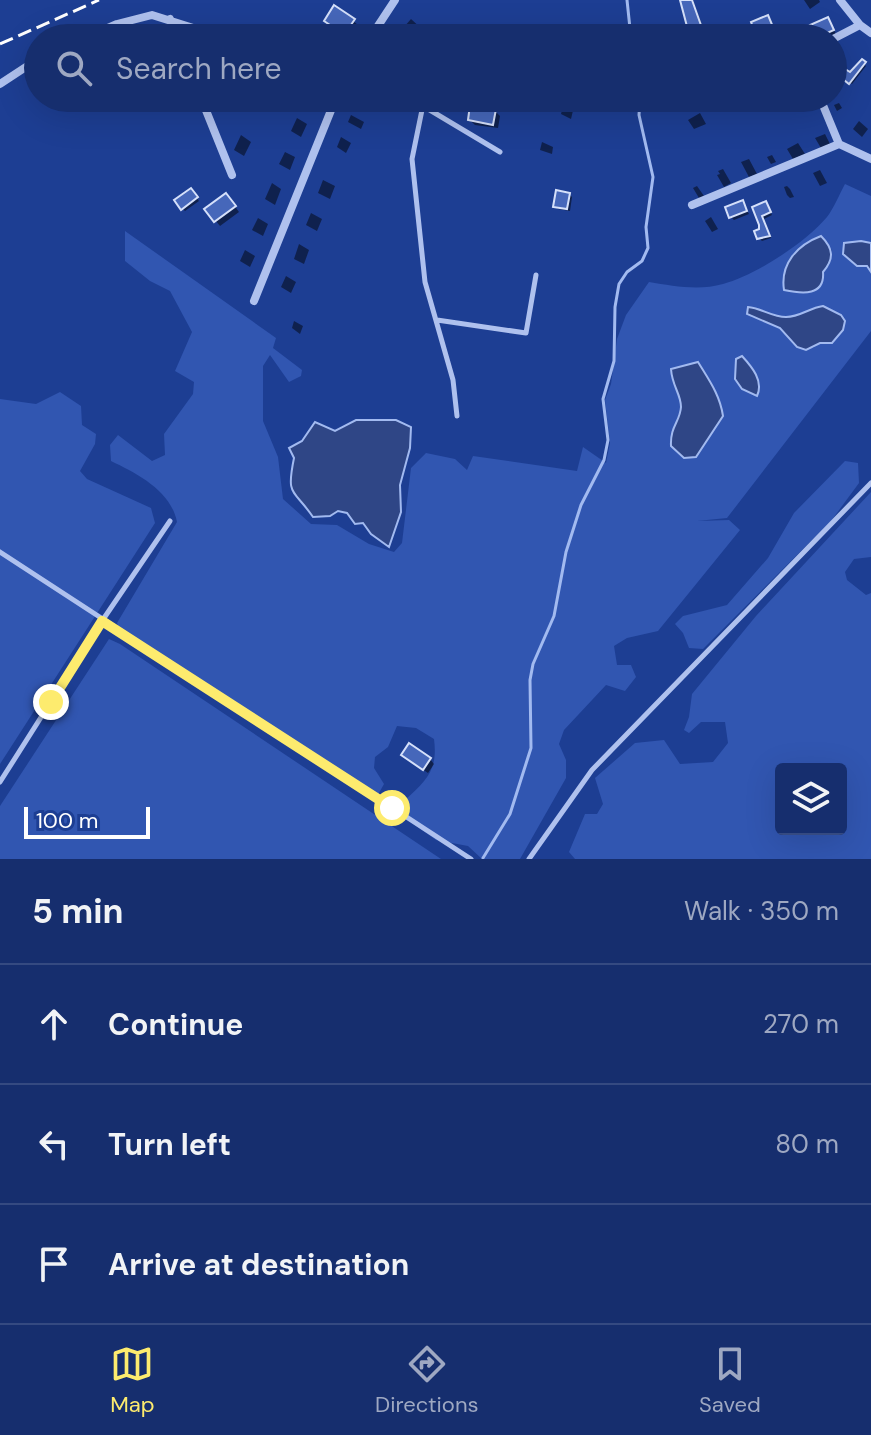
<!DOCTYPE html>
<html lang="en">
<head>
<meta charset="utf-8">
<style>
  body { margin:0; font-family:"DM Sans",sans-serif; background:#1f3673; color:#f1f3f6 }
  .controls { position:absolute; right:24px; bottom:24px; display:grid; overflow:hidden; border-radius:8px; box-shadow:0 8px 32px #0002 }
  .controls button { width:72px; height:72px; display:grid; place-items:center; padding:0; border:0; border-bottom:2px solid #354a81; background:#162e6e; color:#f1f3f6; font:40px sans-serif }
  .scale { position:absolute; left:24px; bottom:20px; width:126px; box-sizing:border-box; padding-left:8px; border:4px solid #fff; border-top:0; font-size:22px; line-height:28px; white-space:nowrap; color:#fff; -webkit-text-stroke:6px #1d3e93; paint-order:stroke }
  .stop { position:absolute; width:24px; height:24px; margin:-18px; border:6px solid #fdeb6e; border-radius:50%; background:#fff }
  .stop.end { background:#fdeb6e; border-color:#fff; box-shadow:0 2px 8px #0008 }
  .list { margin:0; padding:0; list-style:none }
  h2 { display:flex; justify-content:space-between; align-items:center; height:104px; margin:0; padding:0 32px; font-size:34px }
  h2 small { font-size:26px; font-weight:400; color:#9ea8c2 }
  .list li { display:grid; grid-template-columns:52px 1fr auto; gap:24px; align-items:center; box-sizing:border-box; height:120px; padding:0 32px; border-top:2px solid #354a81 }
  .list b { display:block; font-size:30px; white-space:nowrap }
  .list em { font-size:26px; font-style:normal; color:#9ea8c2 }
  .icon { flex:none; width:44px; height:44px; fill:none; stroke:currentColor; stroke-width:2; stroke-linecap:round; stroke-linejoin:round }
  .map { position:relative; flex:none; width:871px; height:859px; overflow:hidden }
  .search { position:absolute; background:#162e6e; box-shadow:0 8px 32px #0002; left:24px; right:24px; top:24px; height:88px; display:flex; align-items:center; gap:20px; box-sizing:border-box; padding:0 28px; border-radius:44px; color:#9ea8c2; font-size:30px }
  .sheet { height:464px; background:#162e6e }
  nav { display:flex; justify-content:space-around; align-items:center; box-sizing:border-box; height:112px; border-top:2px solid #354a81; background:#162e6e; font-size:22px; color:#9ea8c2 }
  nav a { display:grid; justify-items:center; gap:4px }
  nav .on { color:#fdeb6e }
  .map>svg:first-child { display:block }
  .green { fill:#3156b1; fill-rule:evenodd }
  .water { fill:#2f4686; stroke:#a2baf0; stroke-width:2 }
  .shadow { fill:#0007 }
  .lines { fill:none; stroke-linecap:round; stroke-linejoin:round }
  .stream { stroke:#a2baf0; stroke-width:3 }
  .building { fill:#4667ba; stroke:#d5e0fa; stroke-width:2 }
  .service { stroke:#afc1ee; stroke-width:5 }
  .minor { stroke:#afc1ee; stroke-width:8 }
  .rail { stroke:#fff; stroke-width:3; stroke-dasharray:14 6; stroke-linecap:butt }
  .route { stroke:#fdeb6e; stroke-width:10 }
</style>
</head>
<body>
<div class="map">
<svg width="871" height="859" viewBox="0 0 871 859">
  <rect width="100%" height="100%" fill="#1d3e93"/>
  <!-- green -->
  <path class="green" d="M845,184l26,12v47h-27l-1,11 14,12h10l4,6v59l-144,187 -30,3 32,-1 11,10 -82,101 -31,7 -13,8 3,19h14l5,12 -11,14 -19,-6 -42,45 -5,14 7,16v18l-46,81h-38l-14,-13 -32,-6 -28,-20 -3,-20c22,-20 33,-30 29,-61l-18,-11 -19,-2 -9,21 -13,10 -1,11 10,16 -9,16 -254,-166 -4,-11 60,-101c-6,-31 -39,-48 -66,-61l-1,-16 8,-10 34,26 13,-6 -1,-21 29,-40 1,-12 -19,-11 17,-39 -22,-41 -20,-10 -25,-20v-30l151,107 -3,10 29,22 -1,6 -12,6 -19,-27 -7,11v55l15,36 5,42 28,25 26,1 32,19 25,8 8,-9 9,-75 15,-15 29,6 12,11 6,-14 104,15 6,-24 23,16 4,-20 -5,-43 6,-16 6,-45 9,-24 23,-33c24,4 50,9 74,2 33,-9 82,-41 104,-67 7,-9 12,-22 18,-33zM821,237l11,13 -18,42 -23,-1v-33l20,-18zM753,307l24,10 21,-1 28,28 -6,-1 -7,5 -24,-9 -9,-11 -16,-8 -13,-3zM697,363l-26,83c-1,-14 4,-19 8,-32 6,-14 -3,-31 -8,-45z
    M60,392l21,14 1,19 14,9 -1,10 -15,27 7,8 64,29 4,15 -155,241v-365l36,5z
    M845,461l13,2 1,20 -28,38 -128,128 -14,-1 -6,-15 -8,-9 8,-8 44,-11 41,-47 26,-45z
    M871,492v65l-17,2 -9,13 2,8 19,15 5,-2v266h-296l-6,-7 16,-38h12l6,-10 -8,-26 40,-35 29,-3 16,24 33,-2 15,-19 -3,-21h-24l-12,11 -5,-3 5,-13 3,-23 64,-78zM781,769h60v60h-60z
    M109,639l11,5 321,215h-441v-53z"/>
  <!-- water -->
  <path class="water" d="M821,236c13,13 13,23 2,36 2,24 -20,22 -39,18 -4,-26 13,-45 37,-54z
    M861,241l10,2v29l-4,-6h-10l-14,-12 1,-11z
    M823,306l18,9 4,6 -2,9 -11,13h-12l-14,7 -9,-3 -17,-19 -33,-14 1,-7c13,1 24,10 38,10 14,0 23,-9 37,-11z
    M742,356c10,11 22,25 15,40l-15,-7 -7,-10 1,-20z
    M698,362c11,18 22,33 25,54l-27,41 -12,1 -13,-12c-1,-20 9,-24 10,-39 0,-13 -9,-21 -10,-38z
    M356,420h40l15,7 -1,21 -10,37 1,27 -12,35 -18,-13 -8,-11 -8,1 -8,-11 -9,-2 -8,5 -17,1c-20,-29 -27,-20 -19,-59l-5,-10 13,-7 13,-19 20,9z"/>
  <!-- shadow -->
  <path class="shadow" d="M682,0h11l11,31 -11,4 -2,-2z
    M804,0h15l1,2 -10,7z
    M767,17l8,13 -14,7 -3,-3z
    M411,19l11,10 -7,8 -11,-10z
    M828,19l8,15 -18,4 -5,-12z
    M353,21l5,4 -9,13h-16z
    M862,62l4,4 -14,18 -10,-8 8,-1z
    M357,98h12v9l-10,-4z
    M565,98h11l-5,21 -10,-5z
    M737,98l4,9 -10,4 -7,-12z
    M839,103l3,5 -5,3 -3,-6z
    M495,111l5,5 -2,12 -23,-3 -5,-5z
    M700,113l6,11 -12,5 -6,-9z
    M351,115l13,7 -3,7 -13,-7z
    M297,118l10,6 -6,13 -10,-6z
    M859,121l9,8 -6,8 -9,-8z
    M825,134l5,10 -9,4 -6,-10z
    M241,135l10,7 -7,14 -10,-6z
    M341,137l10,6 -5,10 -9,-6z
    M542,142l11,5 -1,7 -12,-4z
    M798,143l7,11 -12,5 -6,-10z
    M285,152l10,5 -5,13 -11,-6z
    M772,155l4,7 -5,2 -4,-7z
    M749,159l8,15 -8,3 -8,-15z
    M723,169l8,14 -7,4 -7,-12 3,-1 -2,-3z
    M820,170l7,13 -7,3 -7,-13z
    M323,180l12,6 -5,13 -12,-6z
    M272,183l9,6 -6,16 -10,-6z
    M697,186l7,10 -5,2 -6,-10z
    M787,186l3,3 4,8 -4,1 -3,-3 -3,-8z
    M193,193l6,8 -14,10 -3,-3z
    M569,194l3,3 -2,14 -12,-2 -3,-3z
    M231,201l8,11 -19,14 -13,-16z
    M742,203l7,11 -15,6 -3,-3z
    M766,204l6,11 -8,4 7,19 -9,3 -3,-3 2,-8 -6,-22z
    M311,213l11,6 -5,12 -11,-6z
    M711,217l7,12 -6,3 -7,-11z
    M258,218l10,6 -5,12 -11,-6z
    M299,244l10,6 -5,14 -10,-5z
    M245,250l10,6 -5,11 -10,-6z
    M286,276l10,6 -5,11 -10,-6z
    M294,321l9,5 -3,8 -8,-6z
    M408,759h22l4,5 -6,9z"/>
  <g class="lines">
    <!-- stream -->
    <path class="stream" d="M627,0l4,38
      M483,858l27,-44 21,-66 -1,-68 3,-16 21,-48 12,-64 15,-47 23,-45 4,-20 -5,-41 11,-38 1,-54 4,-23 8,-12 15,-11 6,-13 -2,-21 7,-50 -14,-62 1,-17"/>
  </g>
  <!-- building -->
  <path class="building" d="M680,0h12l10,28 -13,6z
    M334,5l21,14 -13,19h-11l5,-9 -12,-8z
    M768,15l5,12 -17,8 -5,-13z
    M828,17l6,13 -18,8 -6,-13z
    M862,59l4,3 -17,22 -10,-8 6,-7 5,3z
    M470,105l26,4 -3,16 -25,-5z
    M191,188l7,9 -17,13 -7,-10z
    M556,190l14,3 -3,16 -14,-2z
    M226,193l10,13 -22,16 -10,-13z
    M743,200l4,11 -18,7 -4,-11z
    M766,201l5,11 -9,4 8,20 -13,3 -3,-8 5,-2v-4l-7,-18z
    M409,743l22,15 -8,12 -22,-15z"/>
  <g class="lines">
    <!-- service -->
    <path class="service" d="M413,100l87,52
      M423,105l-11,54 13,123 28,98 4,36
      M437,320l89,13 10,-58
      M0,552l471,307
      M0,782l102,-161 68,-100
      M529,859l63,-89 279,-287"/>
    <!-- minor -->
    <path class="minor" d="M840,0l20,25 11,8
      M170,19l7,19
      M85,38l32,-14 35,-9 73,23
      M370,38l25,-38
      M833,39l27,-14
      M0,84l38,-25
      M201,98l31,77
      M408,98l5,2
      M820,98l19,46 32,15
      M668,107l22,-9
      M692,205l147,-61
      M254,301l82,-203"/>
    <!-- rail -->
    <path class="rail" d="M0,44l99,-44"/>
  </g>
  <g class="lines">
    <!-- route -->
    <path class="route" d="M51,702l51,-81 290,187"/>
  </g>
</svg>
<div class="controls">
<button><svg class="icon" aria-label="layers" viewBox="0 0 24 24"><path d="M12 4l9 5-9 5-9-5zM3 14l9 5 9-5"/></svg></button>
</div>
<div class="scale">100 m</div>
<div class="stop" style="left:392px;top:808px"></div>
<div class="stop end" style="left:51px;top:702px"></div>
<div class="search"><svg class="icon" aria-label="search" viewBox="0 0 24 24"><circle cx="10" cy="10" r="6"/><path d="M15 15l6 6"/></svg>Search here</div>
</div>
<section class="sheet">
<h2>5 min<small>Walk · 350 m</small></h2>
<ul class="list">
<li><svg class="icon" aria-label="ahead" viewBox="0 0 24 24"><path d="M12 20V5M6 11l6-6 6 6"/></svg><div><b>Continue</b></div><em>270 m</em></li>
<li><svg class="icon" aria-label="left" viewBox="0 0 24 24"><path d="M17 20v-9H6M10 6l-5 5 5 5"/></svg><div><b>Turn left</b></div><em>80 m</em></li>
<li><svg class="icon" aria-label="arrive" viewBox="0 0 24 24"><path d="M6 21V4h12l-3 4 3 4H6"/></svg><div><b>Arrive at destination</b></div></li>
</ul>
</section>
<nav>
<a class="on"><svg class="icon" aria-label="map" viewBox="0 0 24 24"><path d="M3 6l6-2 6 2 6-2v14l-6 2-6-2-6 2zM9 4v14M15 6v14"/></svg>Map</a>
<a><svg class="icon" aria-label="directions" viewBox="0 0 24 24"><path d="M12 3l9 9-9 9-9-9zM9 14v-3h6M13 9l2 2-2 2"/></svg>Directions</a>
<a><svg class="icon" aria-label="saved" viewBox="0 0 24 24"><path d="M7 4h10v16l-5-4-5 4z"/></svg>Saved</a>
</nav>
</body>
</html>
